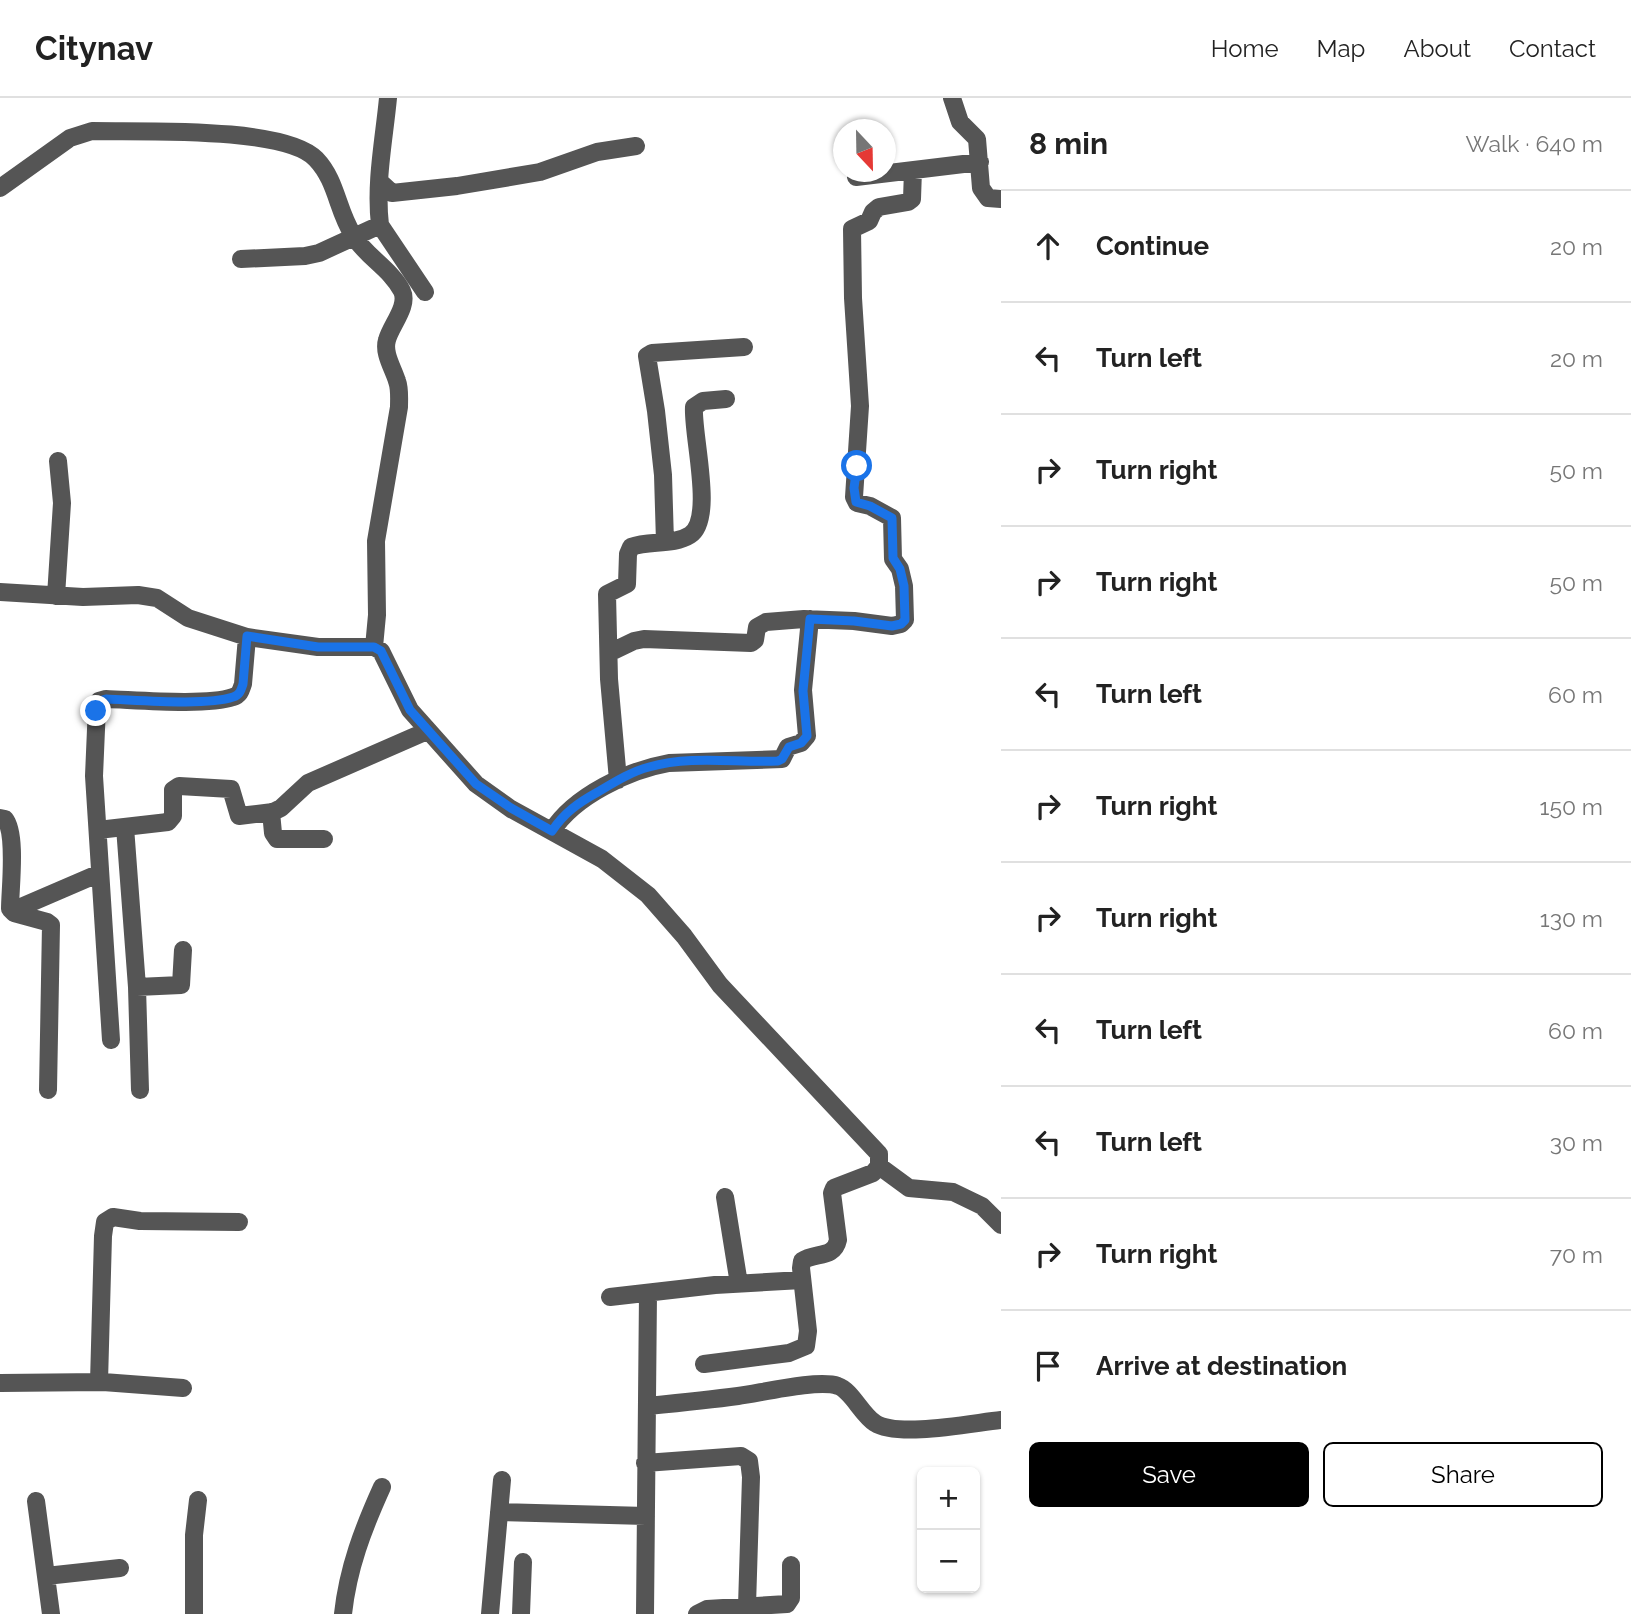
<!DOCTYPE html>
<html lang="en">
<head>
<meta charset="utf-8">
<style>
  body { margin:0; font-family:Raleway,sans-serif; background:#f6f6f6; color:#222 }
  .controls { position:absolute; right:21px; bottom:21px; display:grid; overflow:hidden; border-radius:10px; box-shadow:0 2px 5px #0004 }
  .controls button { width:63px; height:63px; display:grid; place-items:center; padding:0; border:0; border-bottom:2px solid #e0e0e0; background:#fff; color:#222; font:35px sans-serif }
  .compass { position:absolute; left:833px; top:21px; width:63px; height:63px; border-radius:50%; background:#fff; box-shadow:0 2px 5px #0004; rotate:158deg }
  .stop { position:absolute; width:21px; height:21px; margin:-16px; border:5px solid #1a73e8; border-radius:50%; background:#fff }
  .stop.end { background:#1a73e8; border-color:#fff; box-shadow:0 2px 7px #0008 }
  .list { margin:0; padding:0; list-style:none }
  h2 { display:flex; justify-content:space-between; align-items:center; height:91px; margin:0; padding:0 28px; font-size:30px }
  h2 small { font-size:23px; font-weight:400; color:#767676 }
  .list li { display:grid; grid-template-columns:46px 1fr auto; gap:21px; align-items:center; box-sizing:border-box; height:112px; padding:0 28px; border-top:2px solid #e0e0e0 }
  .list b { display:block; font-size:26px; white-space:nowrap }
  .list em { font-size:23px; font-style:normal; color:#767676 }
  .actions { display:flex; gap:14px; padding:21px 28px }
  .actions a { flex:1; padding:16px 0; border:2px solid #000; border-radius:10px; text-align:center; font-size:24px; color:#000 }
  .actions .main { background:#000; color:#fff }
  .icon { flex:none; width:38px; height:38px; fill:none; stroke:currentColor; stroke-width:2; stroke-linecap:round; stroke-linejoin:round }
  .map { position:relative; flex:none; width:1001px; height:1516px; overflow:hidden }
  header { display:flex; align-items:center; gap:42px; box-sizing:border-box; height:98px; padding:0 35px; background:#fff; border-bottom:2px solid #e0e0e0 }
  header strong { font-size:33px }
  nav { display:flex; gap:38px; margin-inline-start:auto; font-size:24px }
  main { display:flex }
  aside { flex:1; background:#fff }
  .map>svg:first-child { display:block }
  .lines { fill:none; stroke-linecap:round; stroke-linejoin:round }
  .minor { stroke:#555; stroke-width:18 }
  .route { stroke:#1a73e8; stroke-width:9 }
</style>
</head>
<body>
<header>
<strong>Citynav</strong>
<nav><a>Home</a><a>Map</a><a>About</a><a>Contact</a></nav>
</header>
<main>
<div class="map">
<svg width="1001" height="1516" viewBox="0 0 1001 1516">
  <rect width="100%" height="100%" fill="#fff"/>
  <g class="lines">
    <!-- minor -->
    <path class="minor" d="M388,0c-4,42 -13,85 -8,127l45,67
      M952,0l8,24 17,17 4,49 7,10 13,1
      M856,79l124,-15
      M380,84l12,11 65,-7 83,-14 57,-20 39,-6
      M0,90l70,-50 22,-7c47,1 193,-5 224,28 21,22 21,51 37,76 12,21 38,34 49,56 7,15 -11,34 -15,49 -4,13 6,28 10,41 3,8 2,17 2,26l-23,134 1,74 -3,32
      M241,161l64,-3 14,-3 61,-28
      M665,444l-2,-67 -7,-64 -9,-55 5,-3 92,-6
      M0,494l83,5 55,-2 19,3 31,20 59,19 -4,47c-2,6 -3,11 -10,13 -26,9 -96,3 -127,2l-7,2 -2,5 -3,70 17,264
      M56,498l6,-93 -4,-42
      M247,539l71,10h56l7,4 29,59 66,74 35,25 91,50 46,36 36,41 36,49 159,169v12l-6,7 -39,15 -2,5 6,47c-4,19 -23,12 -36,21l-1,7 7,63 -2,15 -17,7 -85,11
      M609,555l25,-12 10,-2 107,4 4,-3 2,-13 9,-5 38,-3 50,2 38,5 9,-2 4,-4 -1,-34 -4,-17 -7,-10 -1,-41 -22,-12 -13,-3 -3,-6 6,-91 -7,-108 -1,-69 17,-8 4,-9 6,-5 29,-5 4,-3 1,-29
      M618,682l-9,-101 -2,-85 20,-10 1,-30 3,-7c18,-7 42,-1 59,-12 25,-16 2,-100 4,-128l9,-6 23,-2
      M271,714l2,21 4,6h47
      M0,720l5,1c12,15 5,70 5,90l4,4 33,9 4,3 -3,165
      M125,729l12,160 3,103
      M98,732l70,-8 5,-6v-26l6,-4 52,3 8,27 34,-4 8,-4 27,-25 119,-52
      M552,733c22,-35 77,-61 117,-68l113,-4 6,-12 13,-4 6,-7 -4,-46 7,-71
      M14,815l7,-6 79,-34
      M137,889l44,-2 2,-35
      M879,1068l30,22 44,4 29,14 19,19
      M725,1099l14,87
      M610,1199l105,-12 87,-5
      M99,1284l4,-146 2,-14 8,-5 27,4 99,1
      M0,1285l103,-1 80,6
      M648,1308c30,-3 60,-6 90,-10 23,-3 80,-17 100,-10 13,4 24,29 37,37 23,15 97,0 126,-3
      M645,1365l96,-7 8,5 2,16 -4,129
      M36,1403l15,113
      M499,1414l147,4
      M46,1478l74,-8
      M194,1516v-79l4,-35
      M343,1516c5,-46 20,-85 39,-127
      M490,1516l12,-134
      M521,1516l2,-52
      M645,1516l3,-321
      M697,1516l10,-5 80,-5 4,-6v-33"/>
  </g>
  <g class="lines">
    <!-- route -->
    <path class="route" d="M96,613l3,-10 7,-2c31,1 101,7 127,-2 7,-2 8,-7 10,-13l4,-48 71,11h56l7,4 29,59 66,74 35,24 41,23c12,-18 26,-28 44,-38 17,-10 34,-21 53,-26 42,-12 87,-4 129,-6l4,-2 7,-12 12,-4 6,-7 -4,-45 7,-72 44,2 38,5 9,-2 4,-4 -1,-34 -4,-17 -7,-11 -1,-40 -22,-12 -14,-4 -2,-14 3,-22"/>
  </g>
</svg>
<div class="controls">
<button>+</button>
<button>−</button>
</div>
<svg class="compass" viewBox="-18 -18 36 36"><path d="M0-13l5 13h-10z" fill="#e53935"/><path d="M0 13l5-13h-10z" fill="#767676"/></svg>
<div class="stop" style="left:857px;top:368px"></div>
<div class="stop end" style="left:96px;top:613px"></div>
</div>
<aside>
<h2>8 min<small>Walk · 640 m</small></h2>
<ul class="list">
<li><svg class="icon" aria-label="ahead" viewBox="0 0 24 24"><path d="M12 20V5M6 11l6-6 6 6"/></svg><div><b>Continue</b></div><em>20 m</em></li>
<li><svg class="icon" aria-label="left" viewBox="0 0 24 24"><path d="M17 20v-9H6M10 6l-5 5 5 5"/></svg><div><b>Turn left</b></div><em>20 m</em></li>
<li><svg class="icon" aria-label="right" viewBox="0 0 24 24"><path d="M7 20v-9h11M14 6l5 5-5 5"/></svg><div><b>Turn right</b></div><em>50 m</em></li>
<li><svg class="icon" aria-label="right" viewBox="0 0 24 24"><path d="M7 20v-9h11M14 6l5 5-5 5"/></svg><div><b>Turn right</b></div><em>50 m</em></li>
<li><svg class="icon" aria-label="left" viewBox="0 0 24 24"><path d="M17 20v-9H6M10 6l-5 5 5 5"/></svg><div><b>Turn left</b></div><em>60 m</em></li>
<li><svg class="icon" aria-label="right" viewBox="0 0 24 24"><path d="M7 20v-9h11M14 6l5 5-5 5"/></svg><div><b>Turn right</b></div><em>150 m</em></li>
<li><svg class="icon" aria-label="right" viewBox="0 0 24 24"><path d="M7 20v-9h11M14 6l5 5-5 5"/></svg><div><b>Turn right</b></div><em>130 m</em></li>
<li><svg class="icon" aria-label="left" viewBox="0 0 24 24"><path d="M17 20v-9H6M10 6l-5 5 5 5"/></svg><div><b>Turn left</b></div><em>60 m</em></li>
<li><svg class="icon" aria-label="left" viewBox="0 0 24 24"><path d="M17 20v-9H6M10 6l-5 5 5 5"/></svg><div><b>Turn left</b></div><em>30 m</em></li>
<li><svg class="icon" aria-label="right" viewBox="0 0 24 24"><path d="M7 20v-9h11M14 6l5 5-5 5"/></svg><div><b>Turn right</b></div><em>70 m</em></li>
<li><svg class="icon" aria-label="arrive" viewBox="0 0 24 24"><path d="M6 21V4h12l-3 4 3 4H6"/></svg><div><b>Arrive at destination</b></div></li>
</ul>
<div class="actions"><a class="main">Save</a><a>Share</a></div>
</aside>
</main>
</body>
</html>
